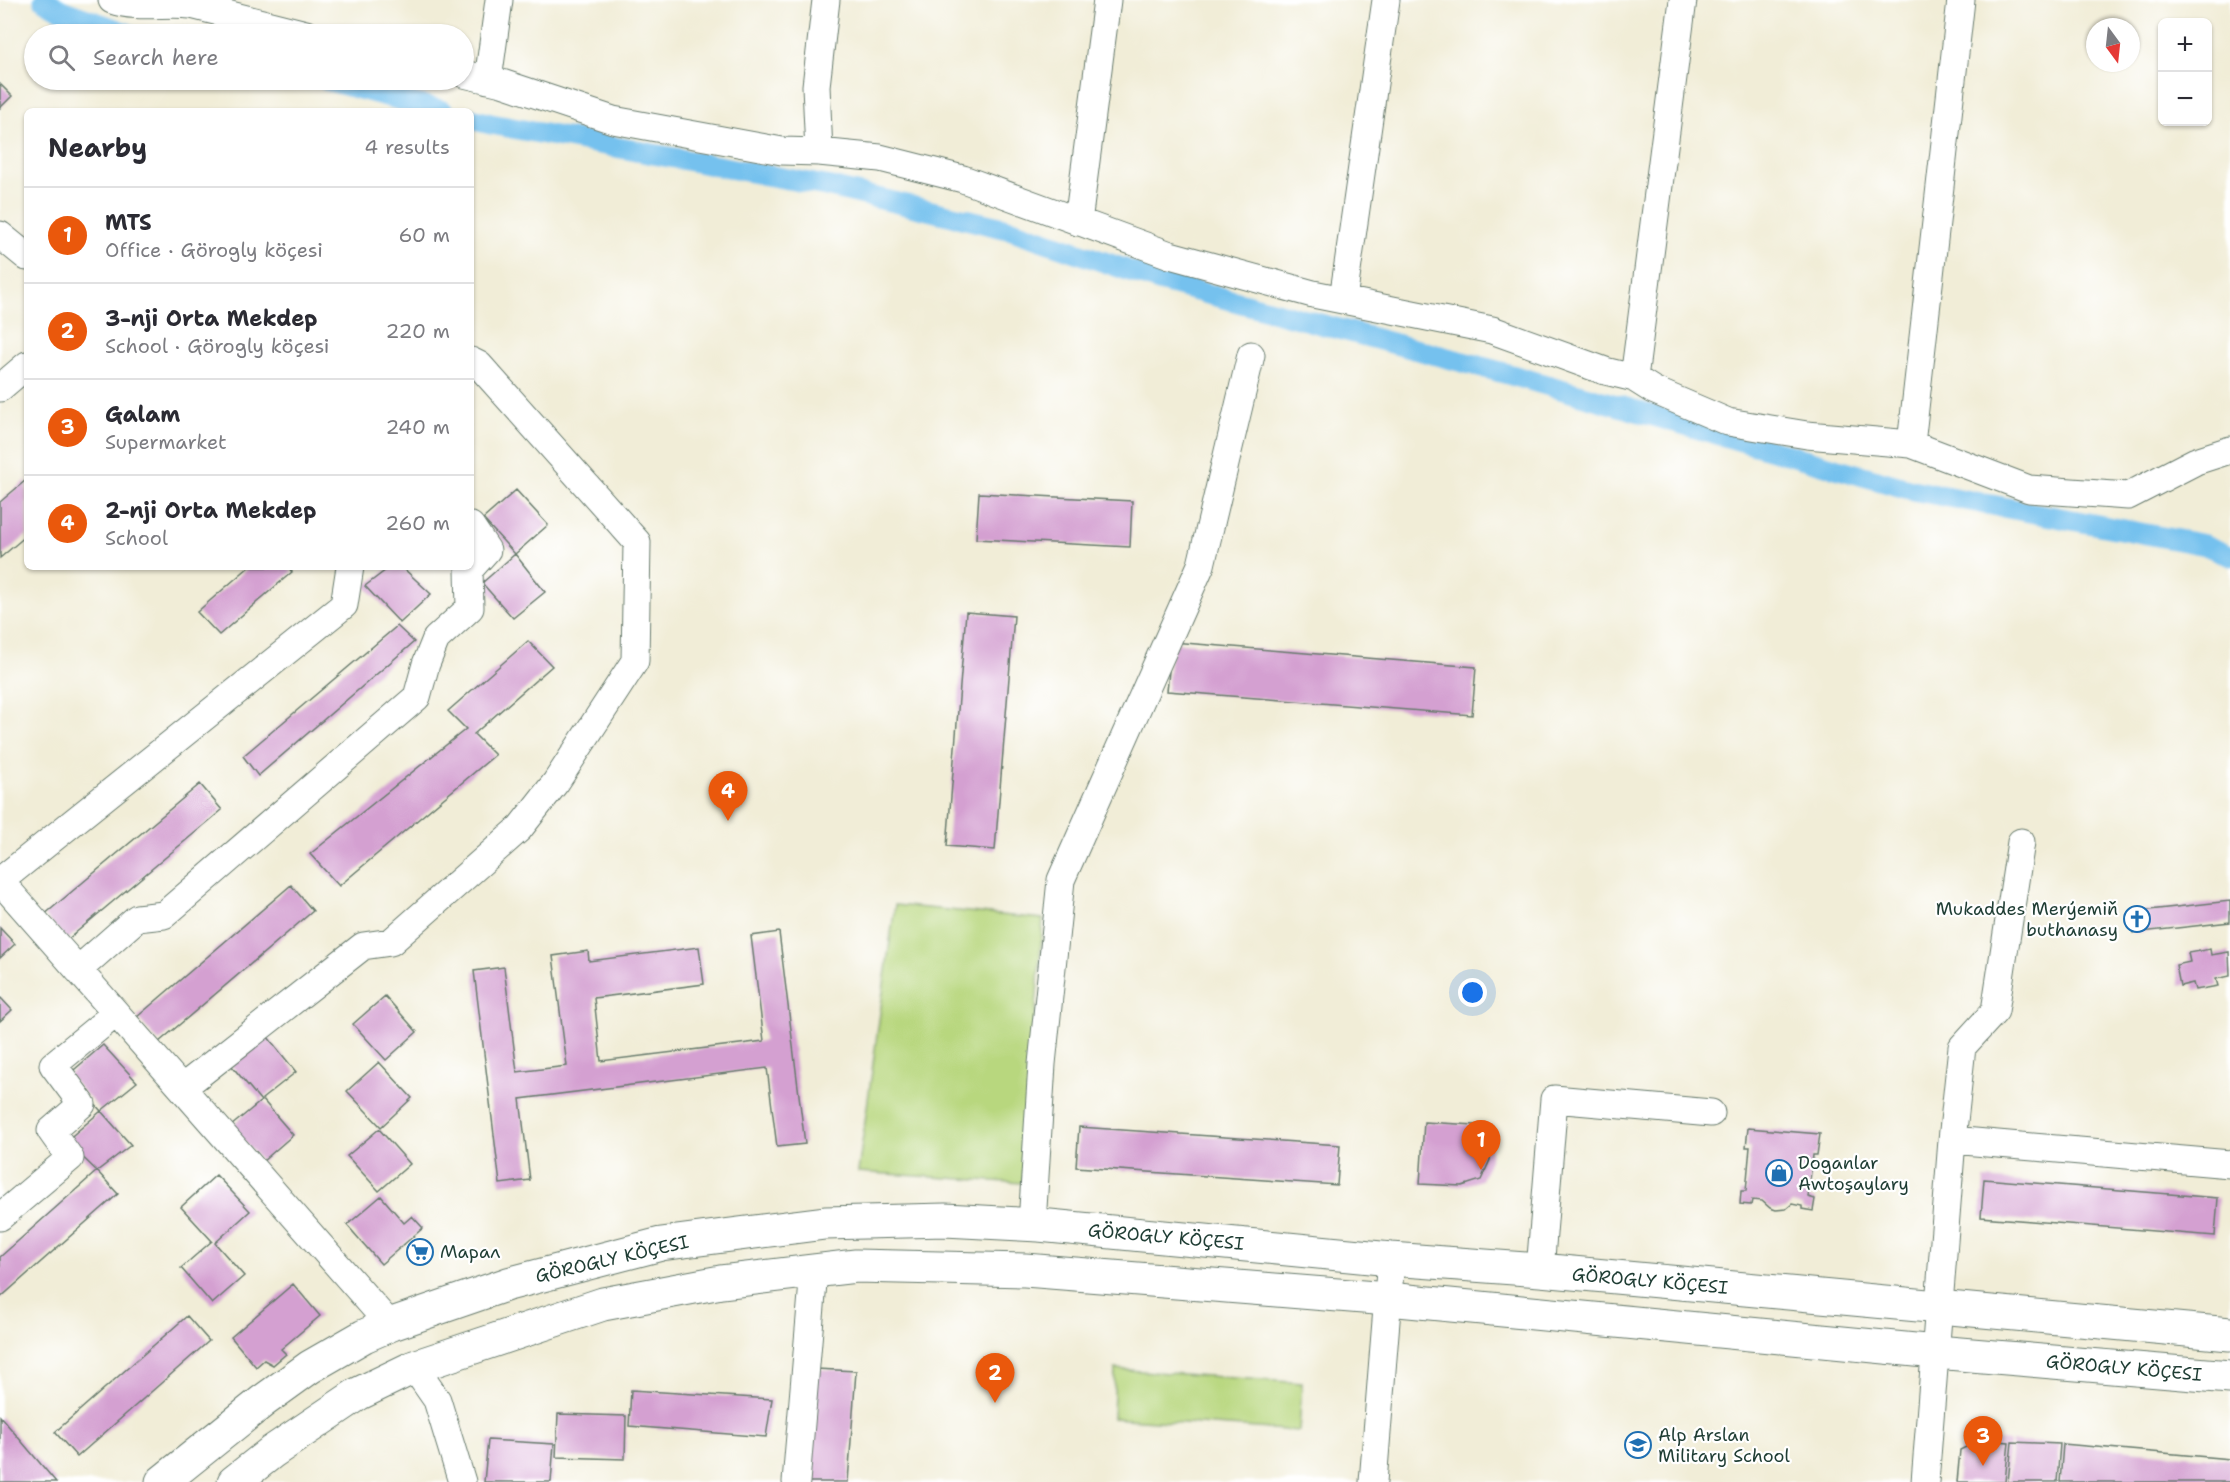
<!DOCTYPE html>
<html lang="en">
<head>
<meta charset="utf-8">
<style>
  body { margin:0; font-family:"Shantell Sans",sans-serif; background:#f2f2f3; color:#2b2b33 }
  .controls { position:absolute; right:18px; top:18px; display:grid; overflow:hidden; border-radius:9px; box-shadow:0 2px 4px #0004 }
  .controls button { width:54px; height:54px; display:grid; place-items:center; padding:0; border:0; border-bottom:2px solid #e1e1e2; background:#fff; color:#2b2b33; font:30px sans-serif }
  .compass { position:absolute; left:2086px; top:18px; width:54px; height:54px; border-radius:50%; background:#fff; box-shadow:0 2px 4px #0004; rotate:165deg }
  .you { position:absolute; left:1473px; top:993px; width:21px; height:21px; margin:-15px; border:4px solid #fff; border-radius:50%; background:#1a73e8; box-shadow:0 0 0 9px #1a73e833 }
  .badge { display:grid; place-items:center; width:39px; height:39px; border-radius:50%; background:#ea580c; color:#fff; font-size:20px; font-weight:700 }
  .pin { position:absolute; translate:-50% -50px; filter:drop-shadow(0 2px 3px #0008) }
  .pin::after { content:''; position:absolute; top:32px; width:21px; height:18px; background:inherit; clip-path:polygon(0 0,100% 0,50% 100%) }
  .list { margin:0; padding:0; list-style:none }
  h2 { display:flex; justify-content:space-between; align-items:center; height:78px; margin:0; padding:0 24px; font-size:26px }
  h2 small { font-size:20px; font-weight:400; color:#7c7c81 }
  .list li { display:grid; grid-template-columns:39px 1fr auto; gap:18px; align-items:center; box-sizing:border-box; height:96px; padding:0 24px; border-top:2px solid #e1e1e2 }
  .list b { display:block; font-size:22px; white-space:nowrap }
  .list p { margin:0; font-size:20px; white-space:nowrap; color:#7c7c81 }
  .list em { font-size:20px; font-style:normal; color:#7c7c81 }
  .icon { flex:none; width:33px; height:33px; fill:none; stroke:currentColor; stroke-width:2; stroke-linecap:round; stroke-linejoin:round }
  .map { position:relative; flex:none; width:2230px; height:1482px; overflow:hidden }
  .search { position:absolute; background:#fff; box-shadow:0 2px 4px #0004; left:24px; top:24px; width:450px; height:66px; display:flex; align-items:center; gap:15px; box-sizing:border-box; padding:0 21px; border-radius:33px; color:#7c7c81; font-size:22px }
  .panel { position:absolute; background:#fff; box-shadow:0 2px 4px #0004; left:24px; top:108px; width:450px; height:462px; border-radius:9px }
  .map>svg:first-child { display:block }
  .green { fill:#b8d77e; stroke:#6c8a59; stroke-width:1.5 }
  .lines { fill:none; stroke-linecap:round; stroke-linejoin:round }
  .canal { stroke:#74c1ee; stroke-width:21 }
  .building { fill:#d4a0d1 }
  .minor-casing { stroke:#687b6d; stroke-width:29 }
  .major-casing { stroke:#687b6d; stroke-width:35 }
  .minor { stroke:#fff; stroke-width:27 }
  .major { stroke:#fff; stroke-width:33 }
  .labels { text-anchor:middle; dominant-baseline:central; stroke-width:4.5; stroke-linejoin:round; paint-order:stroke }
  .poi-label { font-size:18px; fill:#1f3d34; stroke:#fff; text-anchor:start }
  .street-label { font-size:18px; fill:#1f3d34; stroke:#fff }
</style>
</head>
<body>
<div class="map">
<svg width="2230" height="1482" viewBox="0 0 2230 1482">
  <rect width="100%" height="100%" fill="#fff"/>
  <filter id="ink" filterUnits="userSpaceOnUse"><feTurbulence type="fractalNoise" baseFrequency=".0167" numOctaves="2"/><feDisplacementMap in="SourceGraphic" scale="12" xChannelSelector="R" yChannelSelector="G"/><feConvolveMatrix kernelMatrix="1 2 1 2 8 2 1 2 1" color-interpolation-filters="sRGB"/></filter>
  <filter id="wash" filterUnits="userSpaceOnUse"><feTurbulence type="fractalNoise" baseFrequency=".008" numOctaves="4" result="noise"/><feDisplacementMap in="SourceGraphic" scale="24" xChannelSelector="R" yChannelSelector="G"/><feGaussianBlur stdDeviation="1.35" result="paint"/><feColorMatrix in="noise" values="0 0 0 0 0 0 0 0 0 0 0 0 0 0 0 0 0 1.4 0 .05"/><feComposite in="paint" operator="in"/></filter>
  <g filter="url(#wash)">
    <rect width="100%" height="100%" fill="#f1edd7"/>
    <!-- green -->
    <path class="green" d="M895,905l148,14 -21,264 -164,-11z
      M1115,1369l187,14 -3,48 -186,-13z"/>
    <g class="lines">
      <!-- canal -->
      <path class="canal" d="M44,0l17,10 68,24
        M326,80l117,31
        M471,119l20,5 335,62 186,44 147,51 349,93 404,116 293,55 25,11"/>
    </g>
    <g id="blocks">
      <!-- building -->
      <path class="building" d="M0,84l12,12 -12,12z
        M26,480l1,55 -27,23v-56z
        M516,490l32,35 -33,29 -32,-35z
        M979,493l153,8 -2,46 -154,-8z
        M515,554l30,38 -32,26 -31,-35z
        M249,567h39l4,5 -73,63 -22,-23z
        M390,567h12l29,27 -31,29 -35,-37z
        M966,612l48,4 -19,234 -48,-4z
        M397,626l17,16 -156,134 -15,-20z
        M528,641l24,25 -78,68 21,21 -156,131 -29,-32 156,-125 -18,-18z
        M1172,642l304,25 -4,48 -305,-24z
        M200,784l22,26 -155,130 -23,-25z
        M291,885l22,26 -154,131 -22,-25z
        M2230,901v21l-97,11 -2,-21z
        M0,928l15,16 -15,14z
        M779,932l26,212 -28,3 -10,-79 -247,31 10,81 -30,4 -26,-213 30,-4 13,105 50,-6 -14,-110 35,-5 1,10 110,-14 5,37 -110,14 7,63 163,-20 -13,-105z
        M2210,949l1,6 18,-3 1,24 -14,3 2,7 -11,2 -12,2 -2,-7 -13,3 -4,-21 14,-3 -2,-9z
        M385,996l32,36 -31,28 -33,-36z
        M0,997l12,13 -12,11z
        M267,1036l29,36 -34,27 31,36 -31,27 -31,-36 30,-25 -30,-36z
        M103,1045l34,37 -36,29 30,34 -34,26 -31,-30 35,-30 -33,-36z
        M379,1062l33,36 -31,29 -34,-36z
        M1424,1122l68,4 -2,34 -9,20 -19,6 -42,-2z
        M1079,1127l261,18 -3,40 -261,-18z
        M1748,1128l72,6 -3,21h-4l-5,42 7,2 -2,12 -11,-2v-3l-10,-2 -6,5 -10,1 -6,-2 -8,-7 -10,-1 -1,5 -11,-1 1,-13h5l4,-44h-4z
        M379,1129l31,35 -31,27 -32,-35z
        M97,1171l21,23 -118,104v-41z
        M216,1175l34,36 -35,32 29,33 -32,28 -31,-36 31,-27 -31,-34z
        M1984,1179l234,19 -3,38 -234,-19z
        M381,1196l23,27 8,-7 11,12 -42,36 -34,-39z
        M293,1284l27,32 -39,33 5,5 -13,11 -9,-5 -8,7 -25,-30z
        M187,1316l22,25 -132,116 -22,-25z
        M816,1369l40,2 -8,111h-43z
        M631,1390l141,9 -6,38 -137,-11z
        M558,1414l68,2 -1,43 -69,-2z
        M0,1416l56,66h-56z
        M488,1440l66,4 -3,38h-67z
        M1987,1440l22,2 -4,40h-48l3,-32 16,-8z
        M2012,1442l48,2 -3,38h-49z
        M2063,1444l167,15v23h-170z"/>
    </g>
  </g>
  <g filter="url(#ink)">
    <use href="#blocks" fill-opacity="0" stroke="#687b6d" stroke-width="1.5"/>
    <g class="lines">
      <defs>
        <path id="minor" d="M112,0c25,9 53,2 79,5l115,29
          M464,74l38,9 111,37 169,31 37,1 61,6 83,21 207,76 143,39 179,36 113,41 29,7 19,12 75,32 79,13 104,9 118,45 99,7 68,-35 34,-11
          M488,80l11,-80
          M819,152l-3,-66 10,-86
          M1078,222l29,-222
          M0,235l27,22
          M1343,299l43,-299
          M1634,378l49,-378
          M0,388l27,-23
          M1911,444l50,-444
          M0,881l390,444
          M0,881l344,-276 6,-38
          M78,970l59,-52 27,-3 253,-218 9,-33 10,-25 34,-31 -1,-38 18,-20 -16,-24
          M182,1088l181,-142 28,-4 128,-113 37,-47 79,-121 2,-119 -158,-177 -8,-4
          M1952,1140l278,24
          M0,1217l70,-59 -19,-27 31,-27 -29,-39 63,-52
          M1032,1224l10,-160 19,-184 140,-315 50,-210
          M1540,1270l14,-171 157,14
          M414,1367l23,33 25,82
          M796,1482l18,-211
          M1373,1482l18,-223
          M1925,1482l27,-342 10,-93 33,-36 26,-169"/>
        <path id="major" d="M162,1482l101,-81 47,-34 54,-31 28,-12 116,-40 153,-40 164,-21 120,-3 94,5 352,34 149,11 690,64
          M234,1482l38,-30 86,-58 56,-27 189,-63 118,-22 135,-16 169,4 363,29 548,53 294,25"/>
      </defs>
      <!-- minor casing -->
      <use href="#minor" class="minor-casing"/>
      <!-- major casing -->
      <use href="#major" class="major-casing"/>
      <!-- minor -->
      <use href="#minor" class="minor"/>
      <!-- major -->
      <use href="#major" class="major"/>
    </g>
  </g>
  <!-- icons -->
  <defs>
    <symbol id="church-ring" viewBox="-11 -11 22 22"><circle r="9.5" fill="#fff" stroke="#1f6fb2" stroke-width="1.5"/><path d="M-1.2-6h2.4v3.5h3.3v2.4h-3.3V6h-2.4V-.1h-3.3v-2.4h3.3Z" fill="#1f6fb2"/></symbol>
    <symbol id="shop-ring" viewBox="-11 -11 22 22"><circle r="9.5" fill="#fff" stroke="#1f6fb2" stroke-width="1.5"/><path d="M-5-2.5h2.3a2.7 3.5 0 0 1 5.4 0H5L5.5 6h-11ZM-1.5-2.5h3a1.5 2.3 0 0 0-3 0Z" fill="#1f6fb2"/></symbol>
    <symbol id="supermarket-ring" viewBox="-11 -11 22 22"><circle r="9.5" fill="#fff" stroke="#1f6fb2" stroke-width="1.5"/><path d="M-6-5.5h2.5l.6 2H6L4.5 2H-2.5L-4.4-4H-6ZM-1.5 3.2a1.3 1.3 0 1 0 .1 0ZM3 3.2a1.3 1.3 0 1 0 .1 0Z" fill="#1f6fb2"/></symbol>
    <symbol id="school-ring" viewBox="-11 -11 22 22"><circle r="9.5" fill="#fff" stroke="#1f6fb2" stroke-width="1.5"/><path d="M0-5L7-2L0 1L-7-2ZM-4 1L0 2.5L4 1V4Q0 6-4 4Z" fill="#1f6fb2"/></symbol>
  </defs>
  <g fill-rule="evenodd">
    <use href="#church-ring" x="2122" y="904" width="30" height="30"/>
    <use href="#shop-ring" x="1764" y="1158" width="30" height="30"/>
    <use href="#supermarket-ring" x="405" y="1237" width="30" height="30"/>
    <use href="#school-ring" x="1623" y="1430" width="30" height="30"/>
  </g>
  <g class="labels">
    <!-- poi labels -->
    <g class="poi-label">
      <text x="2118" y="909" text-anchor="end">Mukaddes Merýemiň<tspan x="2118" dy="21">buthanasy</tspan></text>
      <text x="1798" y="1163">Doganlar<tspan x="1798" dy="21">Awtoşaylary</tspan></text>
      <text x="440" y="1252">Марал</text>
      <text x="1658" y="1435">Alp Arslan<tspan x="1658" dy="21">Military School</tspan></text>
    </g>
    <!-- street labels -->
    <g class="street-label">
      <text transform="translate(1166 1237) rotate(5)">GÖROGLY KÖÇESI</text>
      <text transform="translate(612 1259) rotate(-13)">GÖROGLY KÖÇESI</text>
      <text transform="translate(1650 1281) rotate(5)">GÖROGLY KÖÇESI</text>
      <text transform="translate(2124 1368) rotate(5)">GÖROGLY KÖÇESI</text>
    </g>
  </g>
</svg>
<div class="controls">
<button>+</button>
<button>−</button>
</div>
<svg class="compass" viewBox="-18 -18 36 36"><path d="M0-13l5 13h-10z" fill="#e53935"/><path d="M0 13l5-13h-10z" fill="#7c7c81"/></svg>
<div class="you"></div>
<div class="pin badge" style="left:1481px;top:1170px">1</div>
<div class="pin badge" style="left:995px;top:1403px">2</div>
<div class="pin badge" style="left:1983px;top:1466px">3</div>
<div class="pin badge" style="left:728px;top:821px">4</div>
<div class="search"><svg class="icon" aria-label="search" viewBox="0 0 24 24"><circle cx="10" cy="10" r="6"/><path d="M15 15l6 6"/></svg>Search here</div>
<section class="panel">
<h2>Nearby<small>4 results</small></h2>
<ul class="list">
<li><span class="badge">1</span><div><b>MTS</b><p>Office · Görogly köçesi</p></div><em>60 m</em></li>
<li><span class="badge">2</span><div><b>3-nji Orta Mekdep</b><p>School · Görogly köçesi</p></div><em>220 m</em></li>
<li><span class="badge">3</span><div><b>Galam</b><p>Supermarket</p></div><em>240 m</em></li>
<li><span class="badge">4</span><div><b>2-nji Orta Mekdep</b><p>School</p></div><em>260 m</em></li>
</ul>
</section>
</div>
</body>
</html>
